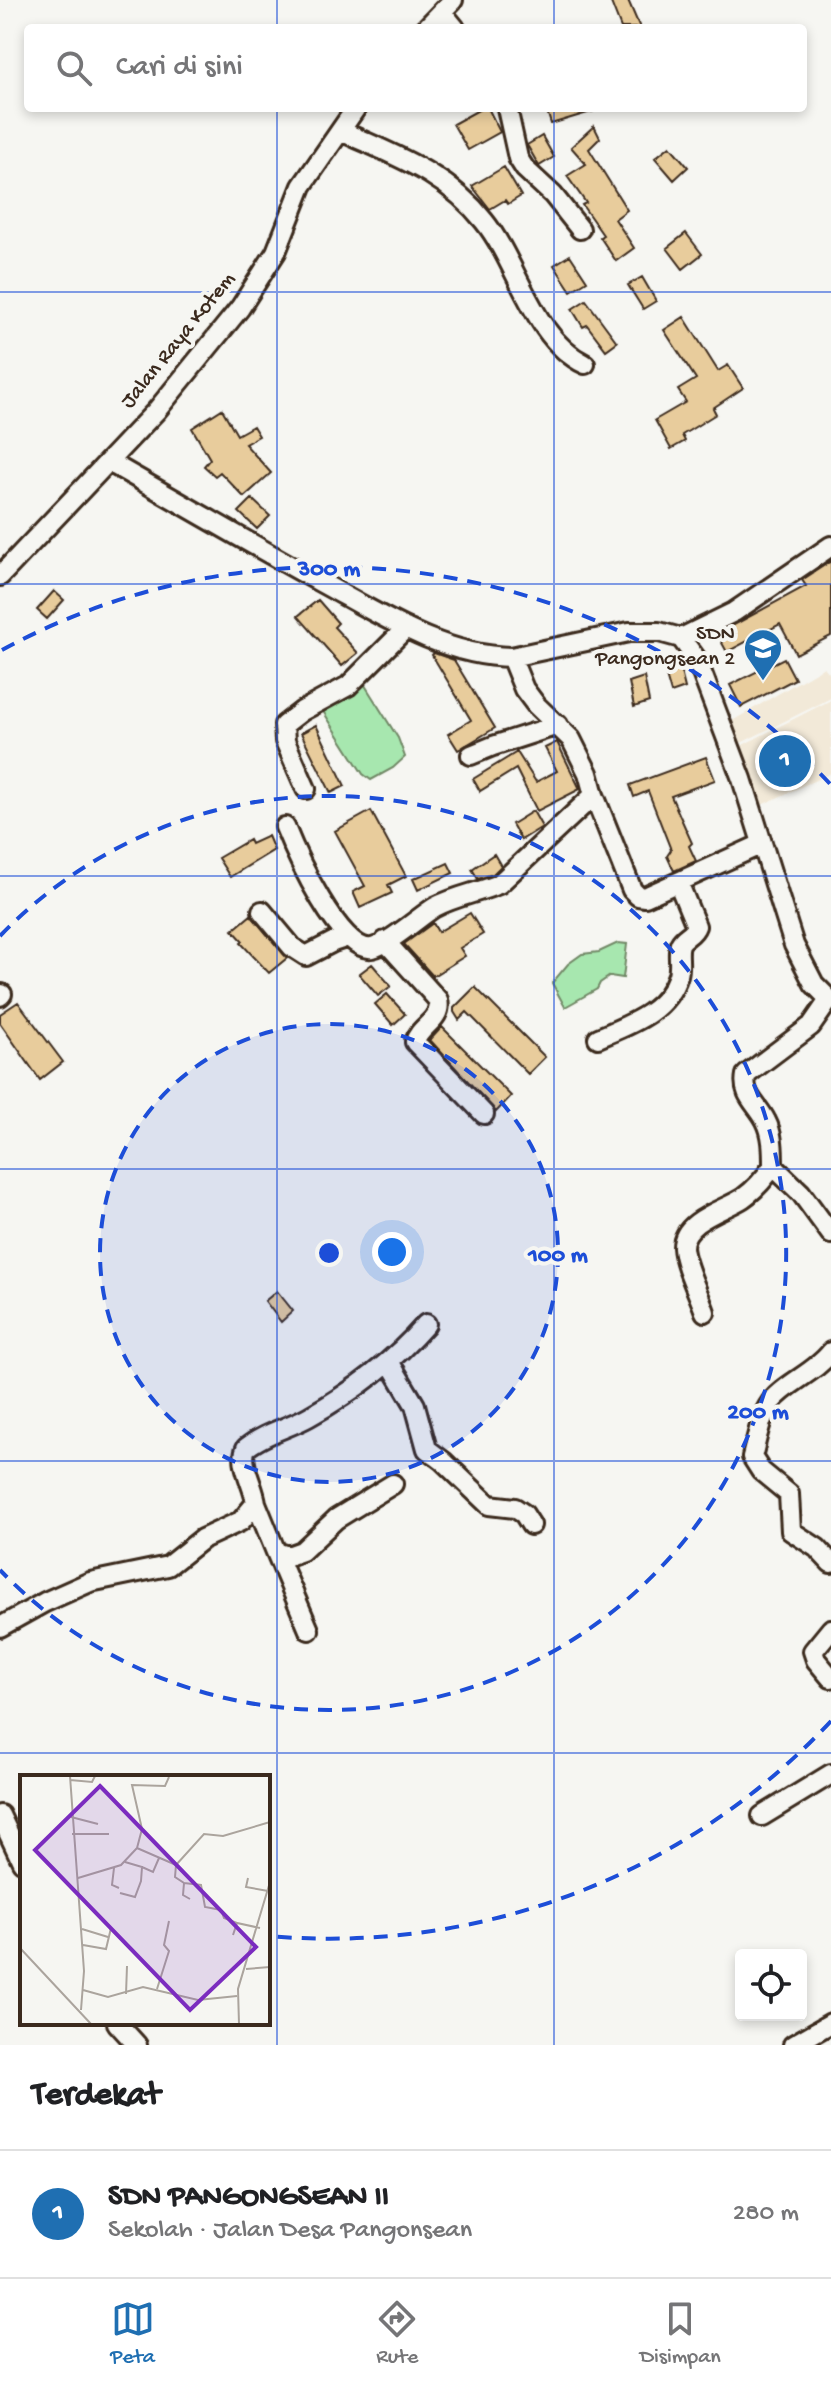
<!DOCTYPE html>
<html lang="id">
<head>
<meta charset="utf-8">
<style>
  body { margin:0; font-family:"Gochi Hand",sans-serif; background:#f2f2f2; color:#202124 }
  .controls { position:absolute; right:24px; bottom:24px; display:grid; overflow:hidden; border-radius:8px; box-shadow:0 4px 12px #0003 }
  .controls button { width:72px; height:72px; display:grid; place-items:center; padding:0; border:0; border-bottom:2px solid #e0e0e0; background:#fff; color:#202124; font:40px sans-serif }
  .you { position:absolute; left:392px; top:1252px; width:28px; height:28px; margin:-20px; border:6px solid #fff; border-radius:50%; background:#1a73e8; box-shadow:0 0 0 12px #1a73e833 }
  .badge { display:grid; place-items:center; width:52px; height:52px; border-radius:50%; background:#1f6fb2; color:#fff; font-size:26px; font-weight:700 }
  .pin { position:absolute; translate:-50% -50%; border:4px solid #fff; box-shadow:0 2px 8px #0006 }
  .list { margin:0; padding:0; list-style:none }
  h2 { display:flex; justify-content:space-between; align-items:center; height:104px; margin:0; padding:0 32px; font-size:34px }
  h2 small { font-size:26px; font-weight:400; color:#757577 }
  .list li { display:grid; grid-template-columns:52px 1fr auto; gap:24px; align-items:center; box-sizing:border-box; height:128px; padding:0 32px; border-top:2px solid #e0e0e0 }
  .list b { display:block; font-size:30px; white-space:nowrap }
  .list p { margin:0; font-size:26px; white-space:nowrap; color:#757577 }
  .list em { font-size:26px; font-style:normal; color:#757577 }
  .icon { flex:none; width:44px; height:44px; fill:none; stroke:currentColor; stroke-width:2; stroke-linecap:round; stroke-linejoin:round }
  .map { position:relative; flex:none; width:831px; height:2045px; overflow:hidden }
  .search { position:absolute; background:#fff; box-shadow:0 4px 12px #0003; left:24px; right:24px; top:24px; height:88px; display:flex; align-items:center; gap:20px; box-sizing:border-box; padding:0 28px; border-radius:8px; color:#757577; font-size:30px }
  .sheet { height:232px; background:#fff }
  nav { display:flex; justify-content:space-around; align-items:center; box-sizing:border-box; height:112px; border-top:2px solid #e0e0e0; background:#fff; font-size:22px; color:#757577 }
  nav a { display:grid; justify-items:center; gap:4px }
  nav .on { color:#1f6fb2 }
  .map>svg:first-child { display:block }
  .built { fill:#f2e9d8 }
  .green { fill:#a7e7af; stroke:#718866; stroke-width:2 }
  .building { fill:#e8cc9c; stroke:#3b2a1e; stroke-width:2 }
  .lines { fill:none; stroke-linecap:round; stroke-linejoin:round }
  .minor-casing { stroke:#3b2a1e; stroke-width:24 }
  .minor { stroke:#f6f6f2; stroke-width:18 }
  .grid { fill:none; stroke:#1d4ed8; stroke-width:2; stroke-opacity:0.55 }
  .ring { fill:none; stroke:#1d4ed8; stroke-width:4; stroke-dasharray:14 10 }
  .labels { text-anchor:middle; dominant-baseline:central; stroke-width:8; stroke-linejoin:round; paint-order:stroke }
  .street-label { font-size:22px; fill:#3b2a1e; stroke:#f6f6f2 }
  .poi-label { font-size:22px; fill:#3b2a1e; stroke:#f6f6f2; text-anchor:end }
  .inset-road { fill:none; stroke:#aba49d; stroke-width:2 }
  .view { fill:#7b2cbf; fill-opacity:0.15; stroke:#7b2cbf; stroke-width:4 }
  .inset-edge { fill:none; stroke:#3b2a1e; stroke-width:4 }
  .centre { fill:#1d4ed8; stroke:#f6f6f2; stroke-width:4 }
  .ring-label { font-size:24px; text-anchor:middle; font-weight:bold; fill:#1d4ed8; stroke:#f6f6f2; stroke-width:8; stroke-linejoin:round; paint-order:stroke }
</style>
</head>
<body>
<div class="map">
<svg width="831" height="2045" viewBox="0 0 831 2045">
  <rect width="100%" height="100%" fill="#f6f6f2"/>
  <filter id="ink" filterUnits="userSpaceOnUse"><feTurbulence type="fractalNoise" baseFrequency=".0125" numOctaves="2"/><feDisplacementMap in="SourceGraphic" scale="16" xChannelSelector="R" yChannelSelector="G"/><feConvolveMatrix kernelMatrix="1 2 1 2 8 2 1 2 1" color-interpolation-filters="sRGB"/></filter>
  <g filter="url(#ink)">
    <!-- built -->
    <path class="built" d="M824,667l7,8v23l-98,49 -6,-23z
      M831,700v73l-76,35 -20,-59z"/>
    <!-- green -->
    <path class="green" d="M363,682l35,56 7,19 -12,11 -22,12 -8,-6 -42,-66z
      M618,943l9,1 -4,34 -13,-2 -10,7 -3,6 -32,18 -13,-24 16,-19 14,-10 17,-2z"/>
    <!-- building -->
    <path class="building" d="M610,0h18l12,28h-19z
      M482,108h6l12,24 -32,18 -15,-26z
      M546,108h47l1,3 -43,13z
      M594,126l6,12 -11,11 38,61 -12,9 19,29 -18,13 -16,-24 3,-2 -21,-30 4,-2 -19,-27 19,-12 -15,-17z
      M542,136l12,21 -15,9 -12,-21z
      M670,146l18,21 -14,13 -19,-22z
      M504,167l17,29 -13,8 -3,-4 -15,9 -18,-23z
      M686,233l16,21 -19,15 -16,-21z
      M570,255l17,26 -16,10 -17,-26z
      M642,277l14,24 -13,8 -15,-24z
      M586,300l31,42 -11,8 -19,-25 -4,2 -11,-18z
      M684,317l34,54 10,-6 15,23 -30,20 3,6 -34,21 3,6 -14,8 -16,-29 31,-18 -8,-12 18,-11 -32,-49z
      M222,409l15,26 16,-9 6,10 -14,8 26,29 -27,24 -24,-25 -5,4 -11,-10 6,-7 -18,-31z
      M252,499l18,17 -13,13 -18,-17z
      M831,561v75l-35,18 -16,-30 -53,28 -10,-18 89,-48 -4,-6z
      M54,591l10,9 -17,19 -10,-9z
      M318,600l20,23 -4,4 24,26 -16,13 -44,-50z
      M434,653l20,7 41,68 -37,22 -10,-16 23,-14 -39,-65z
      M784,658l11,21 -54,28 -11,-22z
      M679,664l6,24 -14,5 -7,-24z
      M644,677l5,25 -15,5 -5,-25z
      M316,725l29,61 -14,7 -30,-60z
      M557,742l23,47 -43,22 -21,-42 -36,22 -7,-12 44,-27 19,30 21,-11 -12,-23z
      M706,757l9,23 -44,16 21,47 -3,3 7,15 -22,10 -7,-15 4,-6 -23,-59 -14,6 -4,-12z
      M371,811l35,65 -18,9 4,8 -32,15 -7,-16 12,-6 -30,-55z
      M533,811l9,16 -21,13 -9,-16z
      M268,836l6,14 -44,27 -12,-19 31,-18 2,4z
      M494,854l7,12 -8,8 -15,5 -6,-10z
      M448,863l5,10 -35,17 -5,-11z
      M470,913l13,21 -23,14 5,8 -32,20 -29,-32 29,-21 5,9z
      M251,915l36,43 -18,15 -28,-30 2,-2 -10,-11z
      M372,964l19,22 -13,10 -19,-22z
      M475,987l70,70 -17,17 -61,-62 -8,8 -5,-8v-4z
      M387,994l18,20 -12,11 -18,-21z
      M18,1002l45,60 -23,18 -40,-57v-9z
      M442,1027l69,69 -15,16 -66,-72z
      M277,1291l16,20 -12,11 -16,-21z"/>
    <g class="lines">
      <defs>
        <path id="minor" d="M442,12l13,16
          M426,28l27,-28
          M507,108l11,50 7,11 28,26 27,34
          M341,131c54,25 105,42 143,90 34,42 49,118 101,143
          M109,462c70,40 140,81 211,120 59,32 122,74 191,75l118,-25h30l22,6 16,22 45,119 52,166 20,39 17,17
          M0,576l157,-166 83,-102 36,-56 26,-66 54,-78
          M681,638l53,-26 97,-66
          M471,755l22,-9 65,-21
          M306,789l-21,-48 -1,-16 18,-14 46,-25 58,-58
          M594,795l38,95 6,6 7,1 117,-53
          M285,827c10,25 55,126 87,121 16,-3 48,-32 63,-41 21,-11 42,-14 64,-23l95,-89 -6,-22 -17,-34 -35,-34 -12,-16 -13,-32
          M262,911l30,36 14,9 27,-14 15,-5
          M385,941l53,59c5,20 -19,26 -23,42l69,72
          M0,996l2,-2
          M598,1038c33,-14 69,-26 80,-63 3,-10 -1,-22 2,-31 4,-8 13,-9 16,-18l-18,-44
          M773,1166l28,27 30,41
          M705,1312c-6,-18 -21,-47 -22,-65 0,-27 42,-37 60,-49 13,-9 22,-20 30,-32 0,-15 0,-32 -7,-45 -9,-18 -24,-25 -20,-46l65,-49 18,-26
          M831,1352c-16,21 -44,30 -60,50 -11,15 -14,37 -19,55l9,14 28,23 2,37 26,17 14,15
          M390,1363l25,42 12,44 16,12 46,44 26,3 9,6 7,11
          M256,1503l20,49 12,4 14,-5 34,-32 57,-35
          M276,1552l33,78
          M0,1627l45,-25 45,-20 78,-16 34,-27 39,-18 15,-18c-2,-17 -17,-40 -10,-55 18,-15 42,-20 62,-31 45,-25 84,-54 118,-93
          M831,1629l-18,22 3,9 15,18
          M0,1815l22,47
          M762,1816l69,-42
          M117,2023l20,22
          M793,2045l38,-22"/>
      </defs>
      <!-- minor casing -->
      <use href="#minor" class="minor-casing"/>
      <!-- minor -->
      <use href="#minor" class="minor"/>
    </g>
  </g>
  <!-- grid -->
  <path class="grid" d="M277,0v28M554,0v28M277,108v1937M554,108v1937M0,292h831M0,584h831M0,876h831M0,1169h831M0,1461h831M0,1753h831"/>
  <!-- distance rings -->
  <circle cx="329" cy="1253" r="229" fill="#1d4ed8" fill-opacity=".12"/>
  <g class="ring">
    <circle cx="329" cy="1253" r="229"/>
    <path d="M0 936A457 457 0 1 1 0 1570"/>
    <path d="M831 1721A686 686 0 0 1 269 1936M2 650A686 686 0 0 1 831 785"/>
  </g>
  <!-- icons -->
  <defs>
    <symbol id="school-pin" viewBox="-11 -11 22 30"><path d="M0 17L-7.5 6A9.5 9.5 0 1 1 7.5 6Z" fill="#1f6fb2" stroke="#f6f6f2"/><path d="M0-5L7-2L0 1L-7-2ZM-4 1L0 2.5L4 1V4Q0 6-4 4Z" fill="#fff"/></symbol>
  </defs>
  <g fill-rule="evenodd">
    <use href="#school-pin" x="741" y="626" width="44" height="60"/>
  </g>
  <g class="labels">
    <!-- street labels -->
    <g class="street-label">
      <text transform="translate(179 341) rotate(-51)">Jalan Raya Kotem</text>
    </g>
    <!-- poi labels -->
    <g class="poi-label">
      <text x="735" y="635">SDN<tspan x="735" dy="25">Pangongsean 2</tspan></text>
    </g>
  </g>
  <!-- overview -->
  <g transform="translate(20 1775)">
    <rect width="250" height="250" fill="#f6f6f2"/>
    <path class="inset-road" d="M50,1l14,195 -3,39M50,5l22,2 3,-6M51,42l27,7M52,59h37M117,73l5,-19 -10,-44 33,1 4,-9M156,90l-1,12 9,6 -1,12 7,4M122,92l11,5 6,-14M94,93l-2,17 7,3M58,103l43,-13 16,-17 39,17 28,-31 19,2 47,-14M228,103l-2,9 22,4M164,108l17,2 4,22 16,3 3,8 13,5M100,118l15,4 6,-16 1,-14 -17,-5M62,154l26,8M213,160l4,-12 23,5M63,170l23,4 5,-21M0,173l71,76M226,194l24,-2M137,214l12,-38 -5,-6 5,-24M63,215l25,7 35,-10 55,13 39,-4M106,219l1,-28M219,249l-1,-35 32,-107"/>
    <path class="view" d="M80,11l156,161 -66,63 -155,-160z"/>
    <rect width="250" height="250" class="inset-edge"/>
  </g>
  <circle cx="329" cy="1253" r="12" class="centre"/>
  <g class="ring-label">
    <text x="329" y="575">300 m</text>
    <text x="558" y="1261">100 m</text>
    <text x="758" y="1418">200 m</text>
  </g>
</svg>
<div class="controls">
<button><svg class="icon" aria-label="locate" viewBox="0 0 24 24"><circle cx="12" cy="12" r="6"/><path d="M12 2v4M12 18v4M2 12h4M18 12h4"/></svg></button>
</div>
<div class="you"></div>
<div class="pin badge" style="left:785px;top:761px">1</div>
<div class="search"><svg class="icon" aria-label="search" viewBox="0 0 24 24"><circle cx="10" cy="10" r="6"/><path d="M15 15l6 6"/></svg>Cari di sini</div>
</div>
<section class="sheet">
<h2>Terdekat<small></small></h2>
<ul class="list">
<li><span class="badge">1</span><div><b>SDN PANGONGSEAN II</b><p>Sekolah · Jalan Desa Pangonsean</p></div><em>280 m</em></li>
</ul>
</section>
<nav>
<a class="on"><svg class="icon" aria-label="map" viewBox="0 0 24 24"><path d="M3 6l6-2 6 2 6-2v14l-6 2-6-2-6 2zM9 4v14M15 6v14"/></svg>Peta</a>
<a><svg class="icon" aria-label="directions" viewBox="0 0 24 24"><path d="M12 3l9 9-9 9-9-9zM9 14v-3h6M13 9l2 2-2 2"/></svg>Rute</a>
<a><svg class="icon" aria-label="saved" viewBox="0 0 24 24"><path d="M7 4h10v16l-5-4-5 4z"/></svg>Disimpan</a>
</nav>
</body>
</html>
